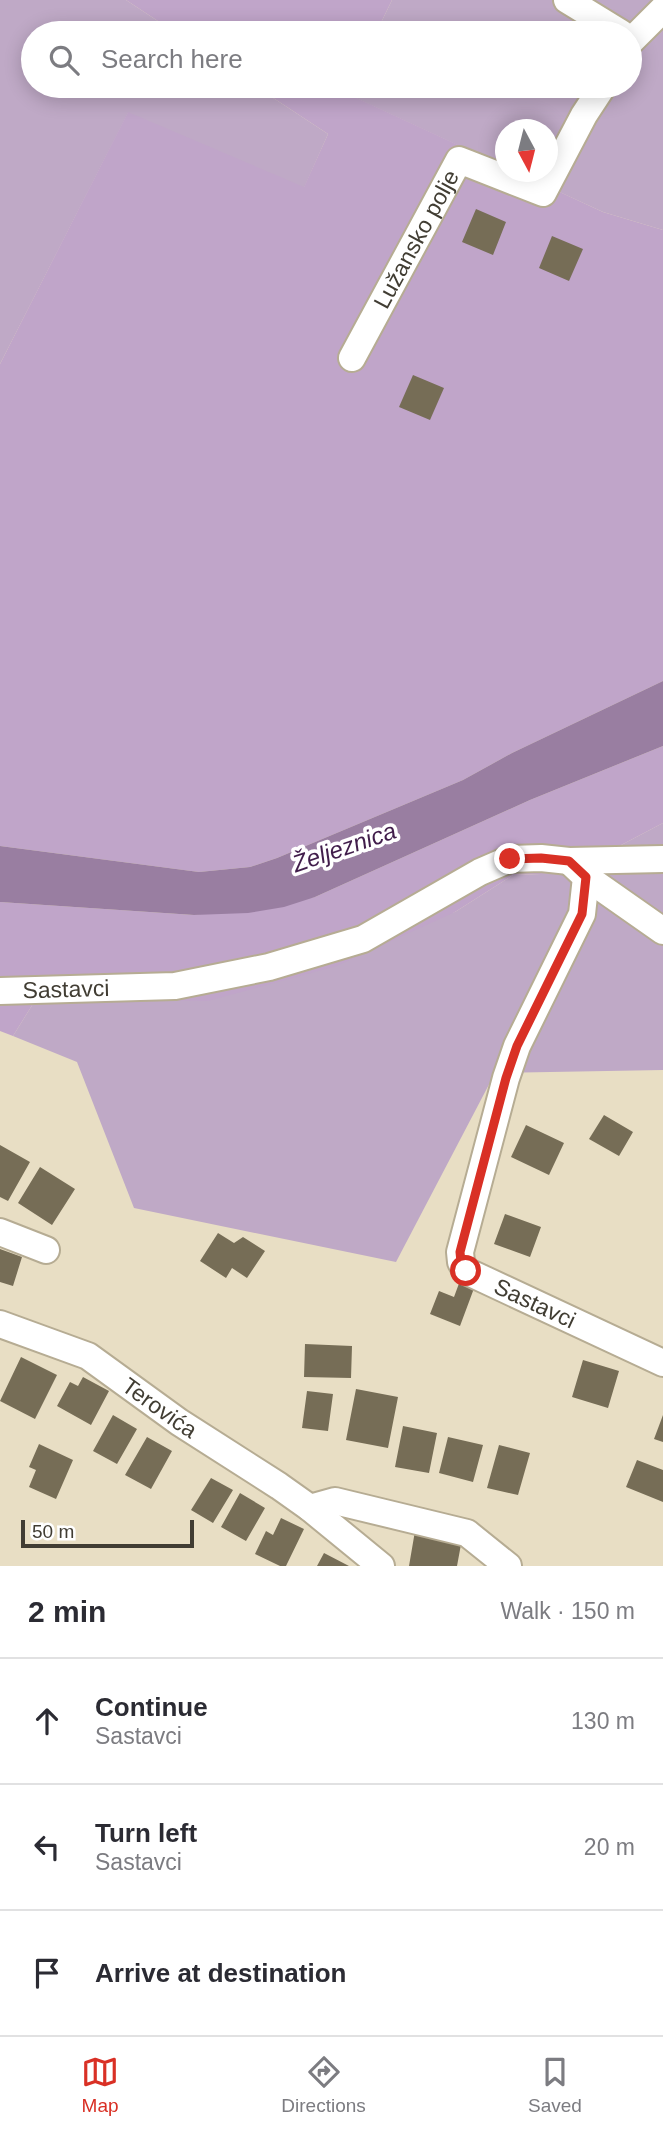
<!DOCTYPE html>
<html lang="en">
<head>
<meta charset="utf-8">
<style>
  body { margin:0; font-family:Arial,sans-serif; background:#f7f7f7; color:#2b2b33 }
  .compass { position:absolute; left:495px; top:119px; width:63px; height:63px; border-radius:50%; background:#fff; box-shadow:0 4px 18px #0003; rotate:173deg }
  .scale { position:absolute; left:21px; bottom:18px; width:173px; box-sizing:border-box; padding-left:7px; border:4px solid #413d33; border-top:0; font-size:19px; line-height:24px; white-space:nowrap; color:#413d33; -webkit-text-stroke:5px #fff; paint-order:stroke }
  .stop { position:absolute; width:21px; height:21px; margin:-16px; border:5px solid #d93025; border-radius:50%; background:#fff }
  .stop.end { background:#d93025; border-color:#fff; box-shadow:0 2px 7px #0008 }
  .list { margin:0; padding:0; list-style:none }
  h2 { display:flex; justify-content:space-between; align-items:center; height:91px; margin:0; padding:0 28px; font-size:30px }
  h2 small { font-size:23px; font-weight:400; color:#7c7c81 }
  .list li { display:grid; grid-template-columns:46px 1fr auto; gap:21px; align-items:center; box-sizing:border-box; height:126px; padding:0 28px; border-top:2px solid #e1e1e2 }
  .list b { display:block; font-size:26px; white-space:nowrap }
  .list p { margin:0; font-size:23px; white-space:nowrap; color:#7c7c81 }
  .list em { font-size:23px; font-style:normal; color:#7c7c81 }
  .icon { flex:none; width:38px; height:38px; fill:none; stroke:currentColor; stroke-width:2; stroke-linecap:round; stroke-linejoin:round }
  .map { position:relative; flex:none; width:663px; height:1566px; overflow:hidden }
  .search { position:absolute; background:#fff; box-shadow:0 4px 18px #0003; left:21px; right:21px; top:21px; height:77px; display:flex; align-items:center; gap:18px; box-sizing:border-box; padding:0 24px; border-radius:38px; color:#7c7c81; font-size:26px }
  .sheet { height:469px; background:#fff }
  nav { display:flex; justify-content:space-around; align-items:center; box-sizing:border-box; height:98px; border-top:2px solid #e1e1e2; background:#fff; font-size:19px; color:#7c7c81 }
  nav a { display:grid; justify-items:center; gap:4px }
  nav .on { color:#d93025 }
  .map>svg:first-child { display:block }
  .green { fill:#bfa9c6 }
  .forest { fill:#c0a5c9 }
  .water { fill:#997ea1 }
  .building { fill:#766d56 }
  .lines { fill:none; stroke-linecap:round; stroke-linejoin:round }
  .minor-casing { stroke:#b6ac93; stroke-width:30 }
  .minor { stroke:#fff; stroke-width:26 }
  .route { stroke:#d93025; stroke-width:9 }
  .labels { text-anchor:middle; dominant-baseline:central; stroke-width:7; stroke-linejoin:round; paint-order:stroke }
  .street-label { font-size:23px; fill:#413d33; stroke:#fff }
  .water-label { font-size:24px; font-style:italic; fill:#411d4b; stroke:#fff }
</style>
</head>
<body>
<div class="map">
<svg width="663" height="1566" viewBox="0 0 663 1566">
  <rect width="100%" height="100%" fill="#e8dec4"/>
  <!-- green -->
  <path class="green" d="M0,0h126l50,33h-143v53h222l73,48 -24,54 -176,-75 -128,251z
    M392,0h271v230l-60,-18 -87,-40h32v-42h-43v37l-158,-73 4,-8h279v-53h-254z
    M663,823v247l-168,3 -99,189 -262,-54 -57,-146 -64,-26 23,-37 419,-87 58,-37 55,-2z"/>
  <!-- forest -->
  <path class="forest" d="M126,0h266l-16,33h-200z
    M255,86h96l-3,8 255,118 60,18v451l-151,72 -49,27 -186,78 -27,9 -51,5 -199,-26v-482l128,-252 176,75 24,-53z
    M663,746v77l-95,50 -55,2 -58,37 -118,54 -129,35 -172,-2 -23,37 -13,-5v-129l194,13 121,-18 215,-97z"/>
  <!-- water -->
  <path class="water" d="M663,681v65l-133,54 -215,97 -31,10 -36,6 -54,2 -194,-13v-56l199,26 51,-5 27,-9 186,-78 49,-27z"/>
  <!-- building -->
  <path class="building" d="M476,209l30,13 -13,33 -31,-13z
    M552,236l31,13 -14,32 -30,-13z
    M413,375l31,13 -14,32 -31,-13z
    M604,1115l29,17 -14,24 -30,-17z
    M526,1125l38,18 -15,32 -38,-18z
    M0,1145l30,17 -22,39 -8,-4z
    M40,1167l35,22 -23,36 -34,-22z
    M505,1214l36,13 -11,30 -36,-13z
    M218,1233l16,10 9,-6 22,14 -18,27 -15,-10 -6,10 -26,-17z
    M0,1249l22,8 -9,29 -13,-4z
    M461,1278l15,5 -16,43 -30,-12 9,-23 15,6z
    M305,1344l47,2 -1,32 -47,-1z
    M21,1357l36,18 -22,44 -35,-18z
    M583,1360l36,11 -11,37 -36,-11z
    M83,1377l26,14 -18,34 -34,-19 13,-24 8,4z
    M356,1389l42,8 -10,51 -42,-8z
    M307,1391l26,3 -5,37 -26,-3z
    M113,1415l24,14 -20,35 -24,-13z
    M663,1415v27l-9,-3z
    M403,1426l34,7 -8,40 -34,-6z
    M147,1437l25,14 -21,38 -26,-14z
    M448,1437l35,8 -10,37 -34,-9z
    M39,1444l34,16 -17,39 -27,-12 7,-17 -7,-3z
    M499,1445l31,8 -12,42 -31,-7z
    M637,1460l26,10v32l-37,-15z
    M211,1478l22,12 -20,33 -22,-13z
    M240,1493l25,15 -19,33 -25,-14z
    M281,1518l23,11 -18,37h-6l-25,-12 11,-23 7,4z
    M415,1531l47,8 -5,27h-48z
    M324,1553l25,13h-32z"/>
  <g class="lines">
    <defs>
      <g id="minor">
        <path d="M567,0l54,33"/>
        <path d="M630,42l33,-33"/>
        <path id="s1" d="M352,358l107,-198 84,33 41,-78 19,-29"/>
        <path id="s2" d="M569,861l17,16 -4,37 -65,132 -11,32 -46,174 1,10 5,9 197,92"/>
        <path d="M586,877l77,54"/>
        <path id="s3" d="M0,991l175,-5 94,-19 94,-28 117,-67 30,-13 31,-1 28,3 94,-2"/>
        <path d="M0,1232l46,18"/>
        <path id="s4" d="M0,1324l88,32 91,66 100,64 31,22 71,58"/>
        <path d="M310,1508l25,-7 132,32 41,33"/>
      </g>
    </defs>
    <!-- minor casing -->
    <use href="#minor" class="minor-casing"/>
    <!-- minor -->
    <use href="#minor" class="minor"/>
  </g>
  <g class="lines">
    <!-- route -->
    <path class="route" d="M466,1271l-5,-9 -1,-10 46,-174 11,-32 65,-132 4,-37 -17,-16 -28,-3 -31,1"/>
  </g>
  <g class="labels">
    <!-- street labels -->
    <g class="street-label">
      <text stroke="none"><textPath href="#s1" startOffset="135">Lužansko polje</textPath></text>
      <text stroke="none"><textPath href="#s3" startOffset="66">Sastavci</textPath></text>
      <text stroke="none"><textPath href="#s2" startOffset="518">Sastavci</textPath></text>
      <text stroke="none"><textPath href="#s4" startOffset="182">Terovića</textPath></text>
    </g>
    <!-- water labels -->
    <g class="water-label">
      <text transform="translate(344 847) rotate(-19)">Željeznica</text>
    </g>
  </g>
</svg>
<svg class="compass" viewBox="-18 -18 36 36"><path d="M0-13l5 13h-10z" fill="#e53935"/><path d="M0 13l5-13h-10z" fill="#7c7c81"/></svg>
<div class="scale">50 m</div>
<div class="stop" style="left:466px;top:1271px"></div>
<div class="stop end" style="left:510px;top:859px"></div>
<div class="search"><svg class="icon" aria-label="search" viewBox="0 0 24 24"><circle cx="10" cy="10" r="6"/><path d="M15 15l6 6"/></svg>Search here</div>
</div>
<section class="sheet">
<h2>2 min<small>Walk · 150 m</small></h2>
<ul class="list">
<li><svg class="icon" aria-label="ahead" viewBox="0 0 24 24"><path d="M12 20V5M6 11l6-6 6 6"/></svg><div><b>Continue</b><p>Sastavci</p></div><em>130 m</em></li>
<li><svg class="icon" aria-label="left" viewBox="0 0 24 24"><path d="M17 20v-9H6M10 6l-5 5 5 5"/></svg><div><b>Turn left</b><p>Sastavci</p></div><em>20 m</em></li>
<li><svg class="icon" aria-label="arrive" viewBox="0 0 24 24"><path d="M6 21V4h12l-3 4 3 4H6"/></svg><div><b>Arrive at destination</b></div></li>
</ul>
</section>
<nav>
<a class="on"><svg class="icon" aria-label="map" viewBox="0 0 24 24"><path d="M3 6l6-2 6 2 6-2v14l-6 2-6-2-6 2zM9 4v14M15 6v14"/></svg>Map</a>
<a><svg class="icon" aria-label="directions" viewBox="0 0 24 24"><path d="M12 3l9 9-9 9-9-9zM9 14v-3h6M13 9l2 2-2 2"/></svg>Directions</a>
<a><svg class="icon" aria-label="saved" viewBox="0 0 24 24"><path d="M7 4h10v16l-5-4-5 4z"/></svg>Saved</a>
</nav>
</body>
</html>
